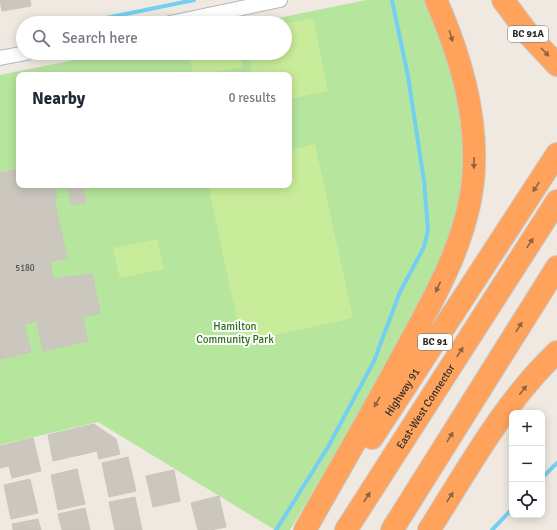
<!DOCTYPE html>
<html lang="en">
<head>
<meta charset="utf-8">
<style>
  body { margin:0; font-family:Signika,sans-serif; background:#f6f6f7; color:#1f2937 }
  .controls { position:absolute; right:12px; bottom:12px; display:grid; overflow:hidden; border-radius:8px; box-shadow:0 2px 10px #0003 }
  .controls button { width:36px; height:36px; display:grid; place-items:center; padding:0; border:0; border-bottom:1px solid #e0e1e3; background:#fff; color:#1f2937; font:20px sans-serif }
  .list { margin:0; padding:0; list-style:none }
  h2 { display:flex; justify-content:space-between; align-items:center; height:52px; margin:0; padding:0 16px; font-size:17px }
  h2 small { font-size:13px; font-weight:400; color:#747a83 }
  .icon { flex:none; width:22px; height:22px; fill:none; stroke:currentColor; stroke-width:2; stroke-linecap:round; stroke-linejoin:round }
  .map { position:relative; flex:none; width:557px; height:530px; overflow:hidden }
  .search { position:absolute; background:#fff; box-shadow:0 2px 10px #0003; left:16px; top:16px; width:276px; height:44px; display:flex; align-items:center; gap:10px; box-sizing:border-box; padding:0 14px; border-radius:22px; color:#747a83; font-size:15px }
  .panel { position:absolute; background:#fff; box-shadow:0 2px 10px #0003; left:16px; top:72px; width:276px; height:116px; border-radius:8px }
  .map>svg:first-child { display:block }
  .park { fill:#b6e59e; fill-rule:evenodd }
  .pitch { fill:#c9ec9a }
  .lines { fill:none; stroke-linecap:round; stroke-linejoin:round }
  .stream { stroke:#75cff0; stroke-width:4 }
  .building { fill:#cbc7bf; stroke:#cbc5ba }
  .street-casing { stroke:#b4b7c1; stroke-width:16 }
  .highway-casing { stroke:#c9c9c9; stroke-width:24 }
  .street { stroke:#fff; stroke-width:14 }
  .highway { stroke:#ffa35c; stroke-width:22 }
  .oneway { fill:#8c6343 }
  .labels { text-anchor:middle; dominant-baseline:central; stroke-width:4; stroke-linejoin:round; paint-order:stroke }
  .number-label { font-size:9px; fill:#555452 }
  .shield { fill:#fff; stroke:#6d6d6d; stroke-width:1 }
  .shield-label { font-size:10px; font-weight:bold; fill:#2e2e2e }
  .park-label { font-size:11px; fill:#2c6e1b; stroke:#fff }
  .street-label { font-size:11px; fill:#2e2e2e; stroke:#fff }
</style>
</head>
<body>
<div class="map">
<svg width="557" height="530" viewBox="0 0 557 530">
  <rect width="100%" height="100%" fill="#efe9e1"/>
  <!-- park -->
  <path class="park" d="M366,0h59c16,40 37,94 38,137 1,22 0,47 -5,69 -11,47 -34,91 -57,133 -34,65 -73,128 -111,191h-15l-177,-108 -98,23v-370l109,-22h176v-30h-31zM19,75h270v110h-270z"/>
  <!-- pitch -->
  <path class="pitch" d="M313,18l15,73 -39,8v-24h-37l-5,-22h38v-29z
    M189,53h51l3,14 -50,8z
    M315,144l38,174 -111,24 -34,-157h81v-35z
    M157,239l7,30 -44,9 -7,-30z"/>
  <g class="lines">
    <!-- stream -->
    <path class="stream" d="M106,18l88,-18
      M542,478l15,-15
      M276,530l52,-83 46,-86 26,-69 24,-45 4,-17 -4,-49 -16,-105 -16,-76
      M492,530l20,-21"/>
  </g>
  <!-- building -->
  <path class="building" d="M0,0h30l1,6 -29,5z
    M19,169v16h35l3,13 -3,1 13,59 -17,4 3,17 39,-5 8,39 -18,4 6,24 -45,10 -6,-30 -13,3 7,28 -31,7v-186z
    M67,185h15l4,17 -14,3z
    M94,424l22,15 4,15 -21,5 -2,-8 -44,10 -5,-26z
    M33,438l8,33 -29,7 -3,-12 -9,2v-22z
    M128,457l8,34 -27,6 -7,-34z
    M77,469l8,35 -27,6 -7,-35z
    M174,470l6,31 -27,6 -7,-31z
    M30,479l8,34 -27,6 -7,-34z
    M219,496l7,31 -16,3h-12l-7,-27z
    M135,497l7,33h-27l-6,-28z
    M85,508l5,22h-28l-4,-16z
    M38,519l3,11h-28l-1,-6z"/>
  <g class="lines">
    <defs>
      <path id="street" d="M170,23l110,-23
        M0,58l26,-5"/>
      <g id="highway">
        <path d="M503,0l26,35 28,30"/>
        <path id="s1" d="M372,438l185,-284"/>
        <path d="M305,530c32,-57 65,-113 96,-171 32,-59 71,-124 73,-193 2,-58 -15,-113 -38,-166"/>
        <path id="s2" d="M346,530l211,-329"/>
        <path d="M392,530l165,-263"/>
        <path d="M429,530c39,-61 75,-128 128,-178"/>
      </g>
    </defs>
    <!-- street casing -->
    <use href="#street" class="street-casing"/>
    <!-- highway casing -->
    <use href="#highway" class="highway-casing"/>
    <!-- street -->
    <use href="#street" class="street"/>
    <!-- highway -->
    <use href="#highway" class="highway"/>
  </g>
  <!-- one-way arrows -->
  <defs><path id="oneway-solid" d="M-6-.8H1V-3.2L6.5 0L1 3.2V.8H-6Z"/></defs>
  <g class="oneway">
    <use href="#oneway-solid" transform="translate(451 36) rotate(73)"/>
    <use href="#oneway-solid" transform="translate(545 52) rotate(46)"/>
    <use href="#oneway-solid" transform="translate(474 163) rotate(91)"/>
    <use href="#oneway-solid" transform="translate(536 187) rotate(123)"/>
    <use href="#oneway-solid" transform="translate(530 243) rotate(-57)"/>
    <use href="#oneway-solid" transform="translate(438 287) rotate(115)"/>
    <use href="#oneway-solid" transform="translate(519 327) rotate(-58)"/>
    <use href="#oneway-solid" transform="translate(460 352) rotate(-57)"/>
    <use href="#oneway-solid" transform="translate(523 390) rotate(-52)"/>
    <use href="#oneway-solid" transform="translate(377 402) rotate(120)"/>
    <use href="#oneway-solid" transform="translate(450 437) rotate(-58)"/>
    <use href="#oneway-solid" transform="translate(367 497) rotate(-57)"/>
    <use href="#oneway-solid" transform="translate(450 497) rotate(-57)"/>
  </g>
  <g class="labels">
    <!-- number labels -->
    <g class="number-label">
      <text x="25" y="268">5180</text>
    </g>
    <!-- shield labels -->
    <g class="shield">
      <rect x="508" y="26" width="40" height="16" rx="3"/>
      <rect x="418" y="334" width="34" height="16" rx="3"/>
    </g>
    <g class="shield-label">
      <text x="528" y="34">BC 91A</text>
      <text x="435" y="342">BC 91</text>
    </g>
    <!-- park labels -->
    <g class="park-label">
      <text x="235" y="326">Hamilton<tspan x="235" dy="13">Community Park</tspan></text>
    </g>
    <!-- street labels -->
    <g class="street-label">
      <text stroke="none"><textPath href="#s1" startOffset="55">Highway 91</textPath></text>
      <text stroke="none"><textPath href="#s2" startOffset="147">East-West Connector</textPath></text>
    </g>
  </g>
</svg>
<div class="controls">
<button>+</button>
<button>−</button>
<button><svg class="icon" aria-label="locate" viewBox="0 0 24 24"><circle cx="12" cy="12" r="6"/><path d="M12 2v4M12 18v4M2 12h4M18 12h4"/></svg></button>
</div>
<div class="search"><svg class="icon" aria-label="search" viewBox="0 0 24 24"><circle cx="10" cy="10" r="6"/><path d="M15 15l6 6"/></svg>Search here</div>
<section class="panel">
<h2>Nearby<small>0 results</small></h2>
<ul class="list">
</ul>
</section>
</div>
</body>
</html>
